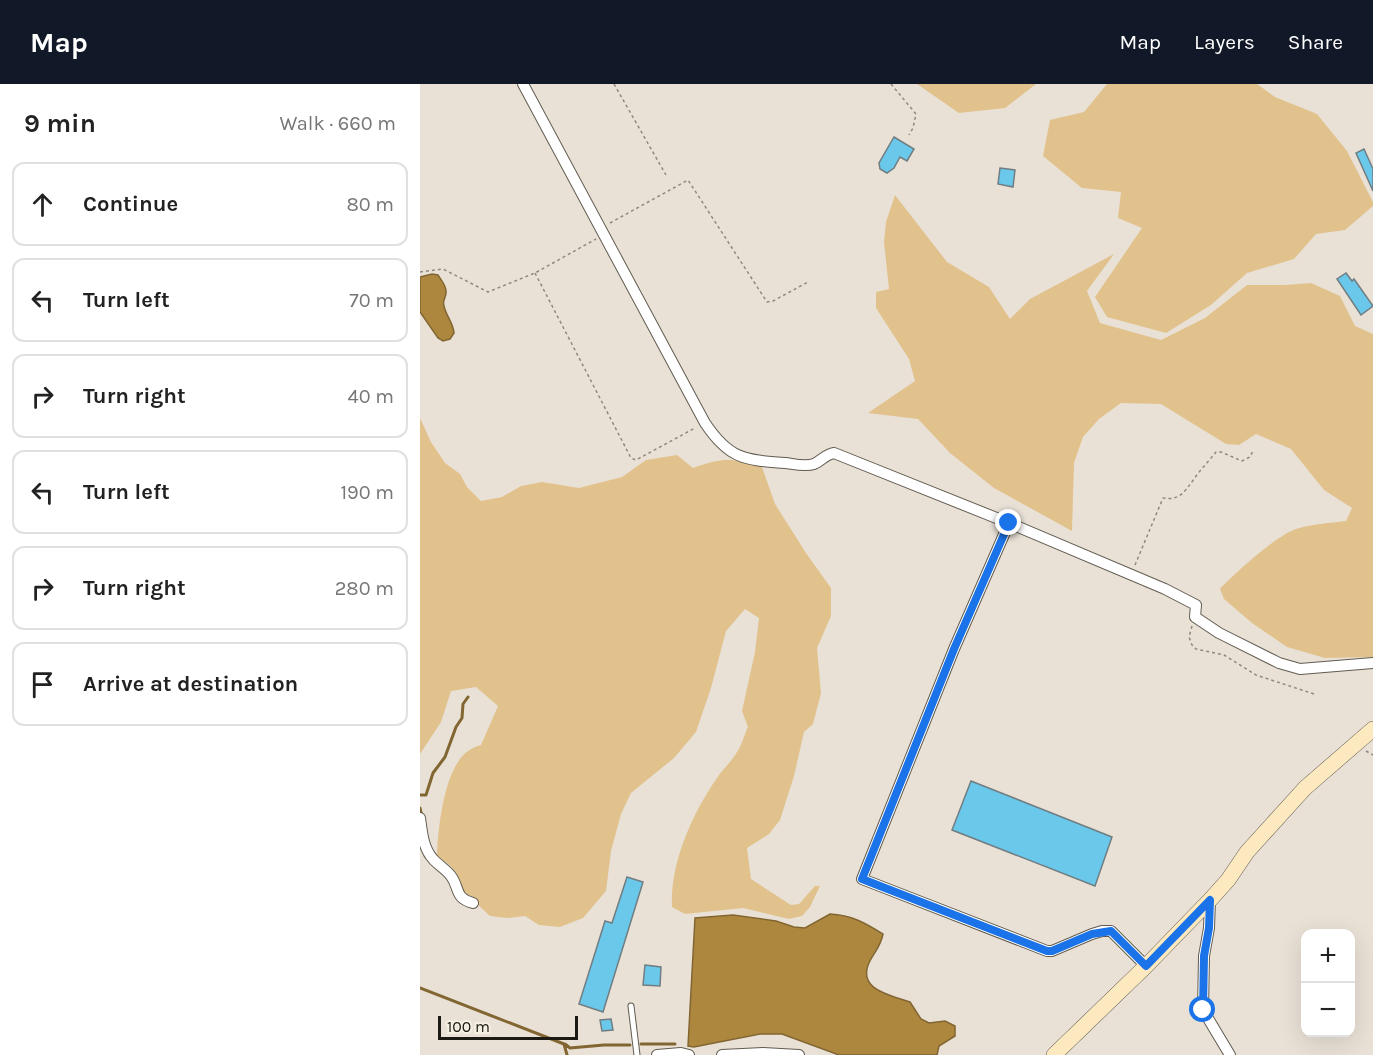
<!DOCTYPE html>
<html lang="en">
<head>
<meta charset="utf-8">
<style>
  body { margin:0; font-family:Karla,sans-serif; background:#f2f2f2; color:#222 }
  .controls { position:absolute; right:18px; bottom:18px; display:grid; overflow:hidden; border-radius:12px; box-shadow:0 6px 24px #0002 }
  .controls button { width:54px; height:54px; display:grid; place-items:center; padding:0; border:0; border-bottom:2px solid #e0e0e0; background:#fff; color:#222; font:30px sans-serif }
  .scale { position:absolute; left:18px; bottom:15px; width:140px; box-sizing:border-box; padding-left:6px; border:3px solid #1b1914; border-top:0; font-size:16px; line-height:21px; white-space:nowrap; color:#1b1914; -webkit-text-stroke:4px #f6efe3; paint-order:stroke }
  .stop { position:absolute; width:18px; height:18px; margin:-14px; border:4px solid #1a73e8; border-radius:50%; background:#fff }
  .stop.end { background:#1a73e8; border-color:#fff; box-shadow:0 2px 6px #0008 }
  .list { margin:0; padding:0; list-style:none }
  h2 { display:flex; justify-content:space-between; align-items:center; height:78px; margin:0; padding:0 24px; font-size:26px }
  h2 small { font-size:20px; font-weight:400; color:#767676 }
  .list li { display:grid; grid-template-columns:39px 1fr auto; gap:18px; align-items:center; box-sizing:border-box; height:84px; margin:0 12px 12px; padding:0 12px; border:2px solid #e0e0e0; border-radius:12px }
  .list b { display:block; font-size:22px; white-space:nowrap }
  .list em { font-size:20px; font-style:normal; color:#767676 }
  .icon { flex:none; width:33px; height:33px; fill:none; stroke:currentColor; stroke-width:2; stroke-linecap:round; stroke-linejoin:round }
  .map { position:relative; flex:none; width:953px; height:971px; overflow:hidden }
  header { display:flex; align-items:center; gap:36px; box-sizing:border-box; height:84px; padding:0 30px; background:#111827; color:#fff }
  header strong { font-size:28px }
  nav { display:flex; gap:33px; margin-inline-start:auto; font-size:21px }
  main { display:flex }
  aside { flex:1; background:#fff }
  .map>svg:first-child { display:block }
  .green { fill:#e1c28d }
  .water { fill:#ae873f; stroke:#826632; stroke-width:1.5 }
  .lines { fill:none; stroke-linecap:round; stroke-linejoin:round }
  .stream { stroke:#826632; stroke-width:3 }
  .building { fill:#6ac8eb; stroke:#707d82; stroke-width:1.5 }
  .lane-casing { stroke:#615b50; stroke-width:7 }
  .street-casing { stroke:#615b50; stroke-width:12 }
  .secondary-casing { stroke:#615b50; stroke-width:16 }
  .path { stroke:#8f8981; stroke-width:1.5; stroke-dasharray:3 3; stroke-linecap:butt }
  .lane { stroke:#fff; stroke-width:5 }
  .street { stroke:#fff; stroke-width:10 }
  .secondary { stroke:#fde9c0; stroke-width:15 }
  .route { stroke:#1a73e8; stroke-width:8 }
</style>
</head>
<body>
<header>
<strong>Map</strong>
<nav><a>Map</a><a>Layers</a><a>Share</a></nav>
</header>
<main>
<aside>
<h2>9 min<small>Walk · 660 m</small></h2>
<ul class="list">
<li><svg class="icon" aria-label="ahead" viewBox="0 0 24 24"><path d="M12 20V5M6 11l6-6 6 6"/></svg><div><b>Continue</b></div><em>80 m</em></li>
<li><svg class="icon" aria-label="left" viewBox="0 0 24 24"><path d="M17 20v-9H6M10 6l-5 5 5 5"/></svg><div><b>Turn left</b></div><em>70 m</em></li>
<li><svg class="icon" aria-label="right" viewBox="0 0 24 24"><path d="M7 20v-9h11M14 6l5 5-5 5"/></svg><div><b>Turn right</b></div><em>40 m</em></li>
<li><svg class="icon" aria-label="left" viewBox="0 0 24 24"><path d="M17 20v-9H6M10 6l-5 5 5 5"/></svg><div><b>Turn left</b></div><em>190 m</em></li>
<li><svg class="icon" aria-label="right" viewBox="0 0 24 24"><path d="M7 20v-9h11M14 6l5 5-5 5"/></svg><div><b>Turn right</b></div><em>280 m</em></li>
<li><svg class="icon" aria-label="arrive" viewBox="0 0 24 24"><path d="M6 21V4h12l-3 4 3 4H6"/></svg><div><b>Arrive at destination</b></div></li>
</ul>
</aside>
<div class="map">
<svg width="953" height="971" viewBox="0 0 953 971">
  <rect width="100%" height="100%" fill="#e9e1d6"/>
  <!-- green -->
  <path class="green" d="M497,0h119l-31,24 -46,5z
    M687,0h150l18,13 42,17 30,37 26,51v4l-28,24 -29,4 -22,25 -47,14 -36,32 -45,28 -59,-16 -12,-20 47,-69 -24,-10 3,-26 -39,-4 -39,-32 7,-36 34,-8z
    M475,111l52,67 42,25 21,32 20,-20 84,-45 -27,37 13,32 61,17 44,-22 42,-33h38l26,-2 29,13 15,30 18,8v323l-48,1 -38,-11 -35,-24 -28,-24 -4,-10c14,-15 57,-54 76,-60 16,-5 33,-6 50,-8l6,-13 -28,-18 -33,-41 -35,-15 -17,11 -13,-1 -65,-40 -40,-1 -22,16 -16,18 -9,26 -2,68 -78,-43 -44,-35 -32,-34 -50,-6 47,-32 -6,-22 -33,-51v-16l13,-3 -5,-47 2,-20z
    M0,334l11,24 14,21 15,11 7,13 14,14 21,-4 19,-11 21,-4 37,6 43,-11 24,-17 31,-5 16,13c30,-11 40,-10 69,-1l13,37 31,49 25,35v28l-14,32 4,45 -8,31 -9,8 -10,44 -14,44 -11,14 -22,14 4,31 40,26 8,-1 16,-18h5l-10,21 -8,9 -13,3 -46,-11 -58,6 -13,-7c-2,-44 20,-93 45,-129 6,-9 14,-16 20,-26 5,-7 7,-17 11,-25l-6,-16 13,-59 4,-34 -14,-9 -19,22 -15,57 -15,44 -22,26 -43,35 -10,21 -10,37 -5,40 -23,27 -23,9 -21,-2 -14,-9 -18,2 -17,-2 -31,-29c0,-17 -9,-22 -22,-31 1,-28 7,-88 31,-105 4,-3 9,-5 13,-6l17,-39 -22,-19 -25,4 -10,31 -21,32z"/>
  <!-- water -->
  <path class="water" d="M12,190l6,1c3,5 9,11 8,18 0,5 -4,7 -2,13 2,10 9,16 10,27l-4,6 -7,2 -5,-3 -18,-26v-35z
    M410,830c22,1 35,9 53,20 -2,11 -7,16 -12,25 -17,30 18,36 39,43l11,17 8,4 16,-2 10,5v10l-16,10 -2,9h-98l-57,-21h-22l-66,13 -6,-1 7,-128 38,-3 43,6 18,6 11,1z"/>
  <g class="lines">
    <!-- stream -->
    <path class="stream" d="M0,711h6l7,-22 12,-16 11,-30 6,-9 1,-14 5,-7
      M0,724l2,9
      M0,904l144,56 3,11
      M145,960l5,4 34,-3h26
      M221,960h34"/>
  </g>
  <!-- building -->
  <path class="building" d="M474,53l20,12 -7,12 -7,-4 -6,11 -7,5 -7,-4 -1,-6z
    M944,65l9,20v22l-17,-38z
    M580,84l15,2 -2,17 -15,-3z
    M926,189l6,8 2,-2 19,27 -12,9 -24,-36z
    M551,697l141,56 -17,49 -143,-56z
    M207,793l16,5 -40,130 -24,-8 26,-83 7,2z
    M225,881l16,2 -1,19 -17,-1z
    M191,935l2,11 -11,1 -2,-11z"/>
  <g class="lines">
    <defs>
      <path id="lane" d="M211,922l6,49"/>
      <path id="street" d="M103,0l182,339c24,36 39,37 80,40 9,1 20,4 29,1 7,-3 12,-10 20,-11l175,70 156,66 31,16 -1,12 24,16 60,30 21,6 73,-6
        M589,439l-55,126 -92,230 185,72h5l40,-17 10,-3h9l35,35
        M0,734c2,14 3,30 13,41 5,6 13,10 18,17 9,12 3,22 22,27
        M790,816l-1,28 -5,28 -1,54 27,45
        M237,971l24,-2 8,2
        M302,971l41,-2 36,2"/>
      <path id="secondary" d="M634,971l92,-89 64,-66 18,-20 19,-28 58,-64 68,-59"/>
    </defs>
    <!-- lane casing -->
    <use href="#lane" class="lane-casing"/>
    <!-- street casing -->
    <use href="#street" class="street-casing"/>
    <!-- secondary casing -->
    <use href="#secondary" class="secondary-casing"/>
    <!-- path -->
    <path class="path" d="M194,0l52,91
      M471,0l25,30 -3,14 -4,7
      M190,139l78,-43 79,122 6,-1 35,-19
      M0,188l23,-3 45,23 47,-19 61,-34
      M115,189l96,185 5,2 59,-32
      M715,481l28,-67c17,3 22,-7 31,-19 6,-9 15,-18 22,-27h5l21,9 8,-4 3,-6
      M772,542l-3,11 3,8 4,4 28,6 32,20 58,19
      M946,667l7,4"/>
    <!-- lane -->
    <use href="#lane" class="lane"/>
    <!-- street -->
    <use href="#street" class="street"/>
    <!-- secondary -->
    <use href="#secondary" class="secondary"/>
  </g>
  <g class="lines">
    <!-- route -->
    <path class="route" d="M589,439l-55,126 -92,230 185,72h5l40,-17 19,-3 35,35 64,-66 -1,28 -5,28 -1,54"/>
  </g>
</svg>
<div class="controls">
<button>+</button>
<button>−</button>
</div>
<div class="scale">100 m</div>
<div class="stop" style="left:783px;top:926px"></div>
<div class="stop end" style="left:589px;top:439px"></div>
</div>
</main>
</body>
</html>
